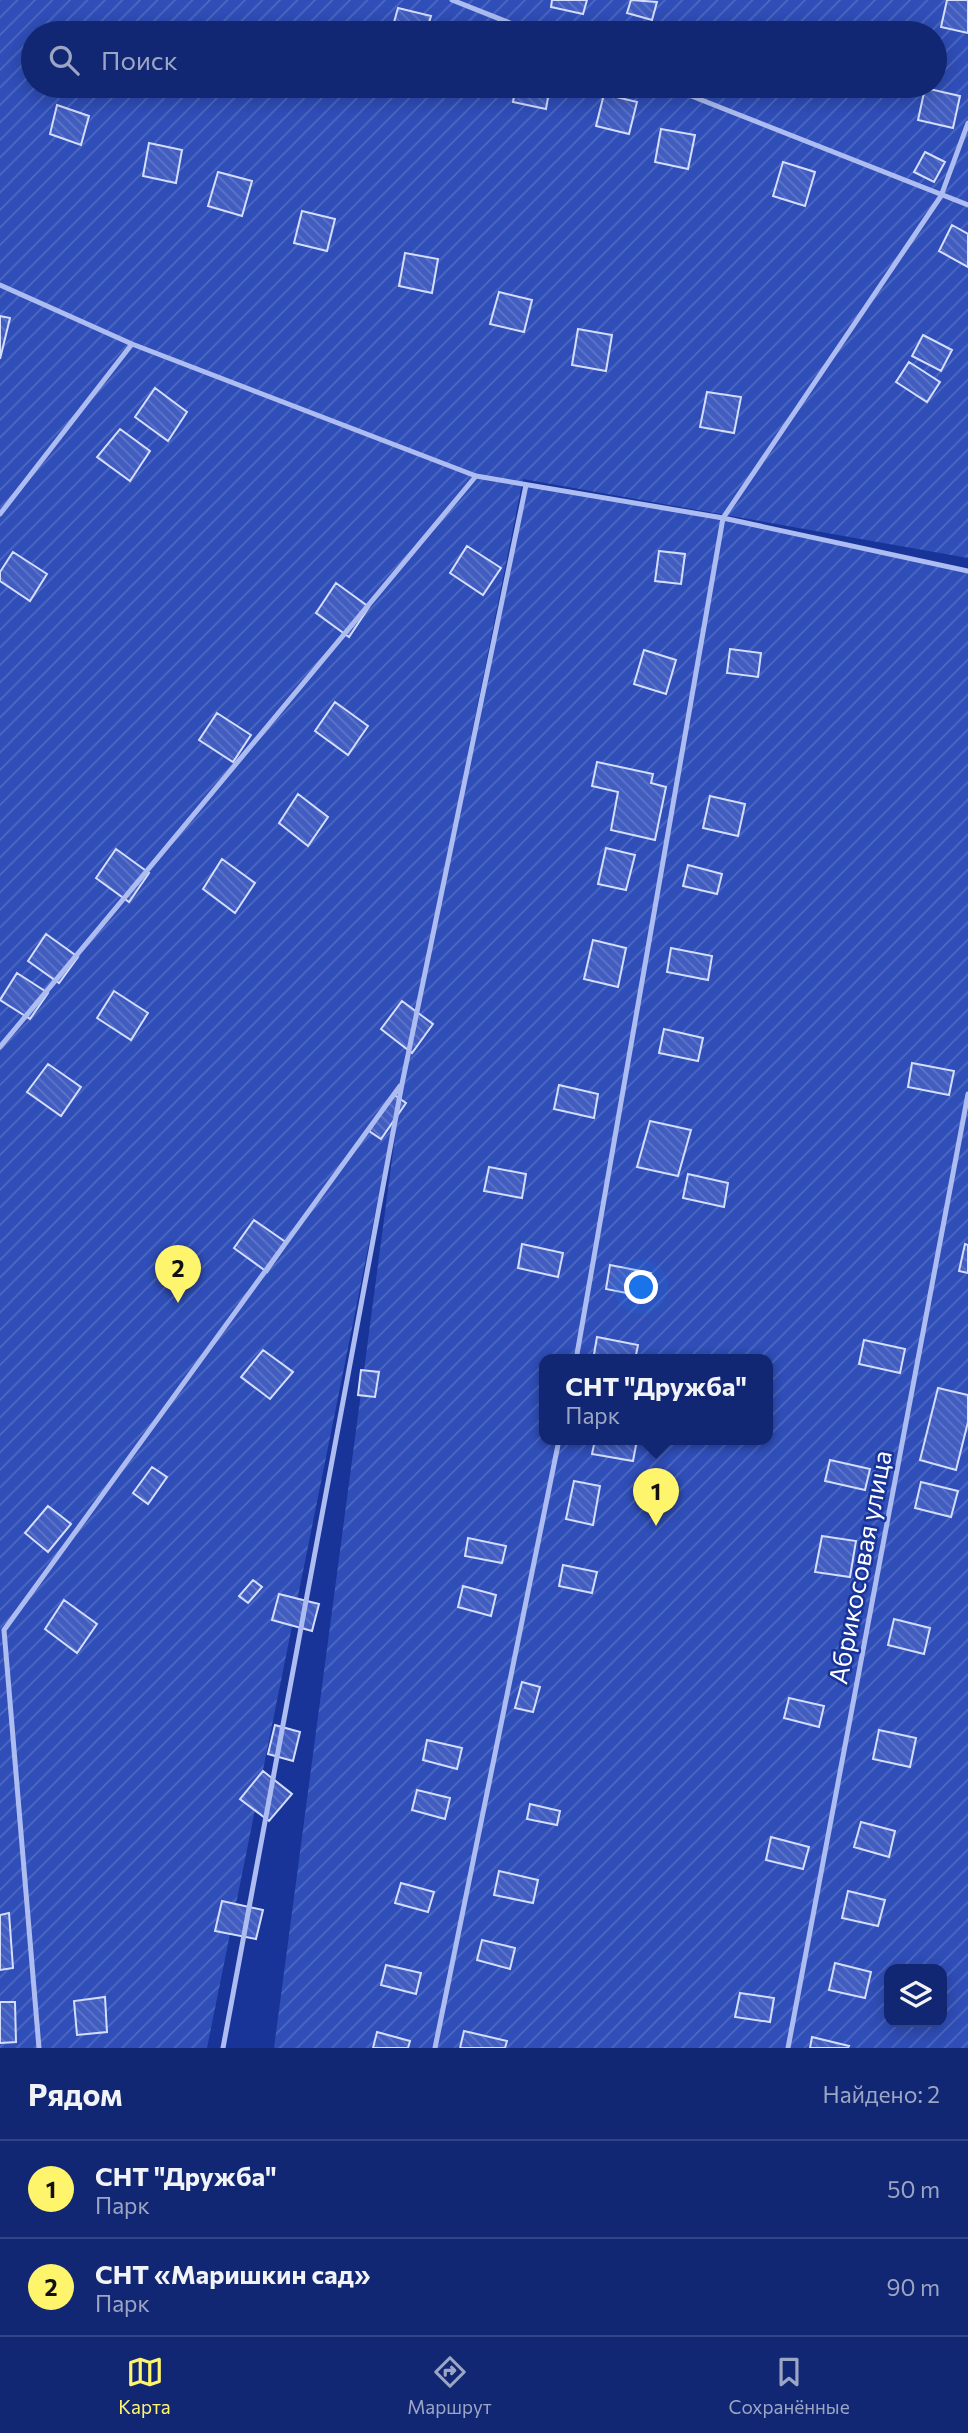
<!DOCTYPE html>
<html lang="ru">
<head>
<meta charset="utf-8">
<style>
  body { margin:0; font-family:Commissioner,sans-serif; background:#1f337b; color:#f1f3f6 }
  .controls { position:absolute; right:21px; bottom:21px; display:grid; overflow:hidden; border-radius:14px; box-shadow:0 4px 18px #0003 }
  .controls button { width:63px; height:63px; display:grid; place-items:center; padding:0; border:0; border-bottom:2px solid #314485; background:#122773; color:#f1f3f6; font:35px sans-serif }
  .you { position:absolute; left:642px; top:1288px; width:24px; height:24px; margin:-18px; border:5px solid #fff; border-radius:50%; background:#1a73e8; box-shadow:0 0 0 10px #1a73e833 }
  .badge { display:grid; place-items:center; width:46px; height:46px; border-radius:50%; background:#fff56d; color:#111; font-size:23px; font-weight:700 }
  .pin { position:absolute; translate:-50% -58px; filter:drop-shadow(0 2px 4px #0008) }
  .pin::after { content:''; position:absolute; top:37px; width:24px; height:21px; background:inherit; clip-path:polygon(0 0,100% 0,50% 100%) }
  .popup { position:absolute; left:539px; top:1354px; width:234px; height:91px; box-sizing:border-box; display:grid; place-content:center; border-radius:14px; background:#122773; filter:drop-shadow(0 2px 5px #0005); font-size:23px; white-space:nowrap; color:#9ca5c4 }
  .popup b { font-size:26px; color:#f1f3f6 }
  .popup::after { content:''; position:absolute; left:50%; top:100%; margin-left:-14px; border:14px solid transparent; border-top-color:#122773 }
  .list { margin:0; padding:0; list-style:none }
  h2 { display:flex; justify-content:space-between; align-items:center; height:91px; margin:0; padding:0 28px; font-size:30px }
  h2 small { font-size:23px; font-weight:400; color:#9ca5c4 }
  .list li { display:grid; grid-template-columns:46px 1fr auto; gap:21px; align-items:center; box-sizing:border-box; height:98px; padding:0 28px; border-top:2px solid #314485 }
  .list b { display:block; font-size:26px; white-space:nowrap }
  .list p { margin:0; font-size:23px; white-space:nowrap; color:#9ca5c4 }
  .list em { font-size:23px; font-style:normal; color:#9ca5c4 }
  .icon { flex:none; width:38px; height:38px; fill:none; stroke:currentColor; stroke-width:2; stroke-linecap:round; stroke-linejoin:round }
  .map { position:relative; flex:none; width:968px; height:2048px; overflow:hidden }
  .search { position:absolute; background:#122773; box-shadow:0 4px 18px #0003; left:21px; right:21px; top:21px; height:77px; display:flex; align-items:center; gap:18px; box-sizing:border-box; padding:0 24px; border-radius:38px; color:#9ca5c4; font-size:26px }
  .sheet { height:287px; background:#122773 }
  nav { display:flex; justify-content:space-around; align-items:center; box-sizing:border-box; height:98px; border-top:2px solid #314485; background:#122773; font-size:19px; color:#9ca5c4 }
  nav a { display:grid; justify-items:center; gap:4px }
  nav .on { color:#fff56d }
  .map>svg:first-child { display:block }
  .garden { fill:url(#garden-furrows); fill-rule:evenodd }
  .building { fill:url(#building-back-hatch); stroke:#d4ddfc; stroke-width:2 }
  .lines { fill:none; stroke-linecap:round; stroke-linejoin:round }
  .lane { stroke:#adbcf1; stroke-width:5 }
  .labels { text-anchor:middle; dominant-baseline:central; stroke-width:5; stroke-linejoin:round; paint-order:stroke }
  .street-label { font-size:26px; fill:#fff; stroke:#183499 }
</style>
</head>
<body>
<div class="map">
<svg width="968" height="2048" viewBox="0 0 968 2048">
  <defs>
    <pattern id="garden-furrows" width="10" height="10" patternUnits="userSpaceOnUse" patternTransform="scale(1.75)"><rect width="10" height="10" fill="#2f4eb8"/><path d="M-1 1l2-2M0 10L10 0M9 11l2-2" fill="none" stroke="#4e69c3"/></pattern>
    <pattern id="building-back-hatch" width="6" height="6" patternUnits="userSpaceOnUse" patternTransform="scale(1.75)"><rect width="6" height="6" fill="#415dc0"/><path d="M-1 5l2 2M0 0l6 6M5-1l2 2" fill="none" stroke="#5e75c9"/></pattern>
  </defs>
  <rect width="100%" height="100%" fill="#183499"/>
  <!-- garden -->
  <path class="garden" d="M0,0h968v558l-445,-79 -316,1569h-207zM33,33h902v53h-902z
    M526,485l197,33 245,53v1477h-694l128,-964zM544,1360h224v80h-224zM889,1969h53v53h-53z"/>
  <!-- building -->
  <path class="building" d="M552,0h35l-4,14 -32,-7z
    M631,0l26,2 -5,18 -25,-7z
    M947,0h21v33l-27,-6z
    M398,8l33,8 -5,17h-35z
    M516,86h34l-4,23 -33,-7z
    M724,86h35l-3,11 -33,-9z
    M925,88l35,8 -7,32 -35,-8z
    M604,94l33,8 -8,32 -33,-8z
    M57,105l32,11 -8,29 -31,-11z
    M661,129l34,6 -7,34 -33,-7z
    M149,143l33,7 -6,33 -33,-7z
    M925,152l20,10 -11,20 -20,-10z
    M783,162l32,10 -10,34 -32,-10z
    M218,172l34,9 -10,35 -34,-10z
    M302,211l33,8 -8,32 -33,-8z
    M952,225l16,9v33l-29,-16z
    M405,253l33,6 -6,34 -33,-7z
    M499,292l33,8 -8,32 -34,-8z
    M0,316l10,2 -10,41z
    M578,329l34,6 -6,36 -34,-6z
    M923,335l29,15 -11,21 -29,-15z
    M909,362l31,20 -13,20 -31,-20z
    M155,388l32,24 -19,29 -33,-24z
    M707,392l34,5 -7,36 -34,-6z
    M120,429l30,22 -20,30 -33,-24z
    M467,546l34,22 -18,27 -33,-22z
    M659,551l26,3 -4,30 -26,-3z
    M13,552l34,22 -17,27 -30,-20v-9z
    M336,583l33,24 -20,30 -33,-24z
    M730,649l31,4 -3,24 -31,-4z
    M644,650l32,10 -10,34 -32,-10z
    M335,702l33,24 -20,29 -33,-24z
    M217,713l34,22 -18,27 -34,-22z
    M597,762l56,12 -2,9 15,4 -11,53 -44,-10 7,-38 -26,-6z
    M298,794l30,23 -20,29 -29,-23z
    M710,796l35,8 -7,32 -35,-8z
    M606,848l29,7 -9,35 -28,-6z
    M116,849l33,24 -20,29 -33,-24z
    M222,859l33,24 -20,30 -32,-24z
    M688,865l34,9 -5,20 -34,-8z
    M46,934l32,23 -19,26 -31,-22z
    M593,940l33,8 -8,39 -34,-8z
    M671,948l41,8 -4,24 -41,-8z
    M17,973l31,20 -18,26 -30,-19z
    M114,991l34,22 -17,27 -34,-22z
    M402,1001l31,23 -21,29 -31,-24z
    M664,1029l39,9 -5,23 -39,-8z
    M912,1063l42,8 -5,24 -41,-8z
    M48,1064l33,23 -20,29 -34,-24z
    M559,1085l39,9 -4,24 -40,-9z
    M393,1094l13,9 -25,36 -12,-8z
    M650,1121l41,9 -13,46 -41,-9z
    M489,1167l37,7 -4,24 -38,-7z
    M688,1174l40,9 -4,24 -41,-9z
    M254,1220l33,23 -20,29 -33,-24z
    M522,1244l41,9 -5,24 -40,-9z
    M965,1244l3,1v28l-9,-2z
    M610,1265l41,8 -4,24 -41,-8z
    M597,1337l41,8 -3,15h-42z
    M864,1340l41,9 -5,24 -41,-9z
    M263,1350l30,22 -23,27 -29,-22z
    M361,1370l18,2 -4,25 -17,-2z
    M938,1388l30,7v27l-12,48 -36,-10z
    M595,1440h42l-4,21 -41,-7z
    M830,1460l40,9 -5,21 -40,-9z
    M152,1467l15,10 -19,27 -15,-11z
    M574,1481l26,5 -7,39 -27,-6z
    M921,1482l37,9 -7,26 -36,-9z
    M48,1506l23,18 -23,28 -23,-19z
    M822,1536l34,5 -6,36 -35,-5z
    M468,1538l38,8 -4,17 -37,-7z
    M563,1565l34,7 -5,21 -33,-7z
    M253,1580l9,7 -14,16 -9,-7z
    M463,1586l33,9 -5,21 -33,-9z
    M279,1594l40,10 -7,27 -40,-11z
    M64,1600l33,24 -20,29 -32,-24z
    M894,1619l36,9 -6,26 -36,-9z
    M522,1682l18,5 -7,25 -18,-4z
    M789,1698l35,8 -5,21 -35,-9z
    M275,1725l25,7 -7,29 -25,-7z
    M879,1730l37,8 -6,29 -37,-8z
    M427,1740l35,8 -5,21 -34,-9z
    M263,1771l29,23 -23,27 -29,-22z
    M417,1790l33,8 -5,21 -33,-9z
    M530,1804l30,7 -3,14 -30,-6z
    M861,1822l34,9 -6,26 -35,-10z
    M771,1837l38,10 -6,22 -37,-9z
    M499,1871l39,9 -5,23 -39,-8z
    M401,1883l33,9 -6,20 -33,-9z
    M848,1891l37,9 -7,26 -36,-8z
    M222,1901l41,9 -7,29 -41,-8z
    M9,1913l4,55 -13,2v-55z
    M482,1940l33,8 -5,21 -33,-9z
    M835,1963l36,9 -6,26 -36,-8z
    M386,1965l35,8 -5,21 -35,-9z
    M740,1993l34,5 -4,24 -35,-5z
    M105,1997l2,35 -30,3 -3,-34z
    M0,2002h15l1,40 -16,1z
    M464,2031l43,10 -2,7h-45z
    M377,2032l33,9 -2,7h-35z
    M812,2037l37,9 -1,2h-38z"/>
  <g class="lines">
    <!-- lane -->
    <path class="lane" d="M452,0l83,33
      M666,86l302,119
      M0,285l132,59 344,132 247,42 245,53
      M0,514l132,-170
      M0,1047l476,-571
      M576,1360l147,-842 218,-322 27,-73
      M39,2048l-35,-418 396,-544
      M223,2048l179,-964 124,-599
      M435,2048l124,-608
      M788,2048l180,-954"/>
  </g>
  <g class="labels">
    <!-- street labels -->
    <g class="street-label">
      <text transform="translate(859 1567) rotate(-79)">Абрикосовая улица</text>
    </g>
  </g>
</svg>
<div class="controls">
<button><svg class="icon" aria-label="layers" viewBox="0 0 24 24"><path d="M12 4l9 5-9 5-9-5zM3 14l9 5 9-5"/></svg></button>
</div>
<div class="you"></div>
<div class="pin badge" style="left:656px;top:1526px">1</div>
<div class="popup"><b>СНТ &quot;Дружба&quot;</b>Парк</div>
<div class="pin badge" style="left:178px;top:1303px">2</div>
<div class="search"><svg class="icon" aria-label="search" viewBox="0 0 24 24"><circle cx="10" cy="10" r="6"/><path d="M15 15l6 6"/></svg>Поиск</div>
</div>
<section class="sheet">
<h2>Рядом<small>Найдено: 2</small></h2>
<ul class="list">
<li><span class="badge">1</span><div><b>СНТ &quot;Дружба&quot;</b><p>Парк</p></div><em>50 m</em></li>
<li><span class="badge">2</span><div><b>СНТ «Маришкин сад»</b><p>Парк</p></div><em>90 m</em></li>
</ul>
</section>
<nav>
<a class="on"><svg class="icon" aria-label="map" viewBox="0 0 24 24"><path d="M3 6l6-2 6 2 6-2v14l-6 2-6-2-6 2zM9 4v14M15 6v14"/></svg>Карта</a>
<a><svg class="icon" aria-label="directions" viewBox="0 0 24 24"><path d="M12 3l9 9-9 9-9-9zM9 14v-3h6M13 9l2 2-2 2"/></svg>Маршрут</a>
<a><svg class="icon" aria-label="saved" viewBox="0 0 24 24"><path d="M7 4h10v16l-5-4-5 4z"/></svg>Сохранённые</a>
</nav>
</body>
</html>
